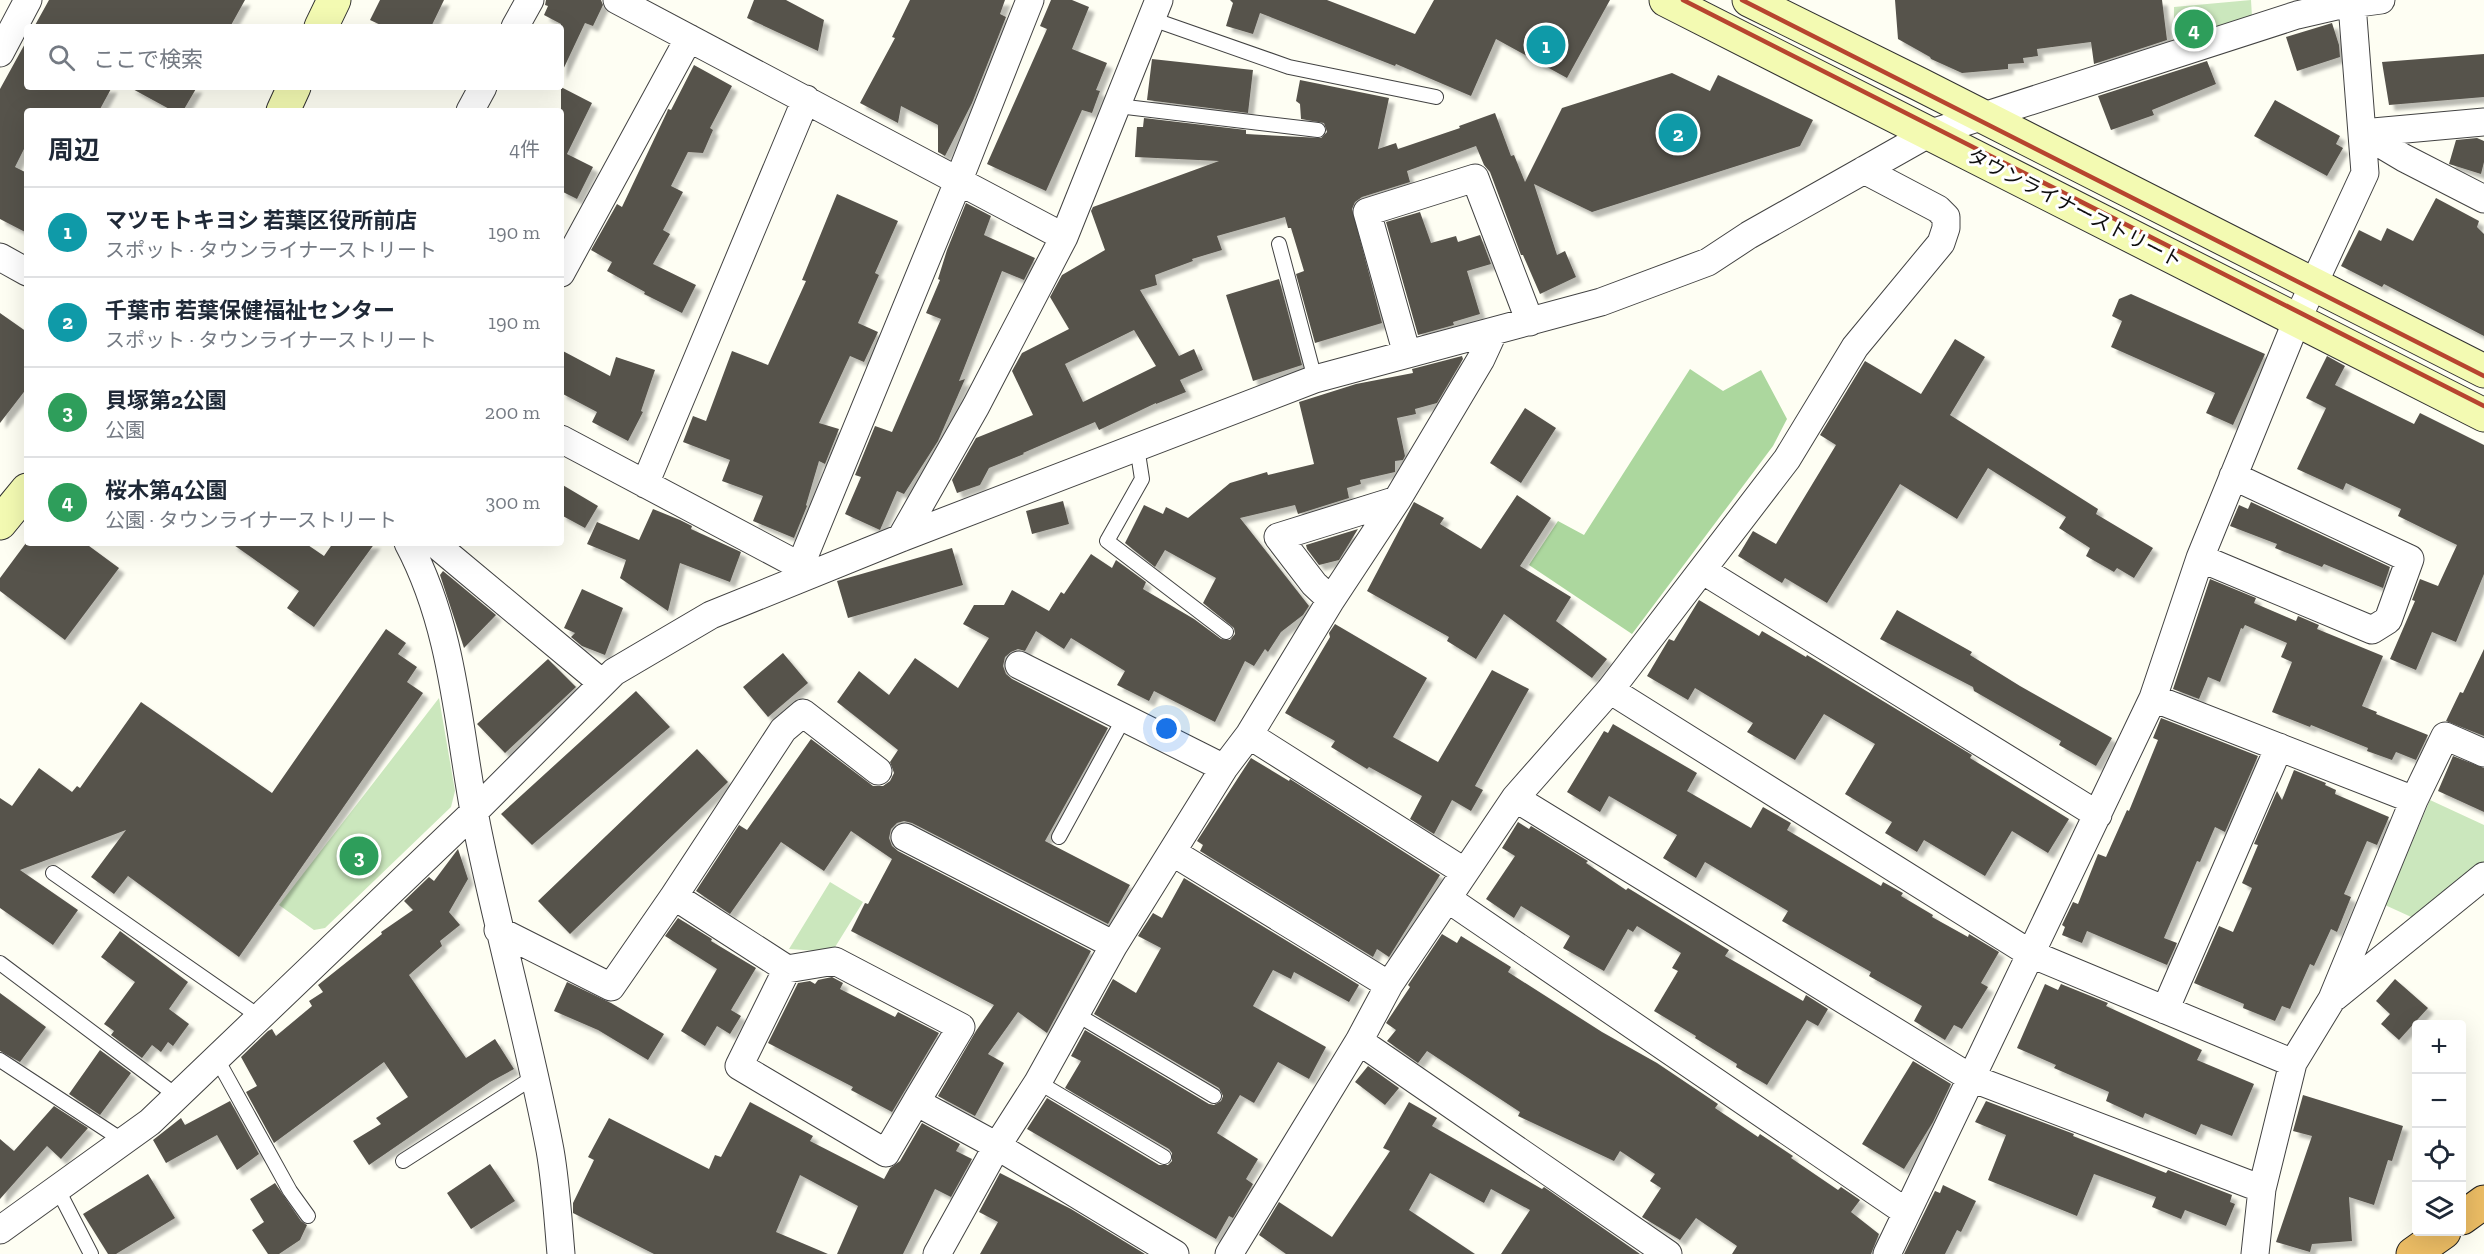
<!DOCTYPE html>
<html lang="ja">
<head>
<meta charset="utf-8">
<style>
  body { margin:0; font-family:"Zilla Slab","Noto Sans JP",serif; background:#f2f2f3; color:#1f2937 }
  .controls { position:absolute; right:18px; bottom:18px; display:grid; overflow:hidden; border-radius:6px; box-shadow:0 6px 24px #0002 }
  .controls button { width:54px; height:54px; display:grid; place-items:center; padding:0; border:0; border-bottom:2px solid #e0e1e3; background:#fff; color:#1f2937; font:30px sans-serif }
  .you { position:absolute; left:1167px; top:729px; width:21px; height:21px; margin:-15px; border:4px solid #fff; border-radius:50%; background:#1a73e8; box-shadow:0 0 0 9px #1a73e833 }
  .badge { display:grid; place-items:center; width:39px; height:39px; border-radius:50%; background:#b7442f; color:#fff; font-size:20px; font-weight:700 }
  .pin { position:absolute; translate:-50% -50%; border:3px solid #fff; box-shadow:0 2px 6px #0006 }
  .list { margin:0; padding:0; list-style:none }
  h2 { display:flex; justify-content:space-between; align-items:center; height:78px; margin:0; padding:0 24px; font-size:26px }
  h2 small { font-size:20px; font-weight:400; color:#747a83 }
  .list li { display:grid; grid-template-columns:39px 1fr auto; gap:18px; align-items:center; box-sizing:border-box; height:90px; padding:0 24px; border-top:2px solid #e0e1e3 }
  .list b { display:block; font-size:22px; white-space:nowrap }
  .list p { margin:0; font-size:20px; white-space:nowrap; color:#747a83 }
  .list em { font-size:20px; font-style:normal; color:#747a83 }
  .icon { flex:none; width:33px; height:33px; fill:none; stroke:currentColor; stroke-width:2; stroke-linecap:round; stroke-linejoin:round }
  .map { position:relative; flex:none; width:2484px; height:1254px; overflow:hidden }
  .search { position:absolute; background:#fff; box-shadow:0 6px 24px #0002; left:24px; top:24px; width:540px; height:66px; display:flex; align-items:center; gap:15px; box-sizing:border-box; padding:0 21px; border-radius:6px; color:#747a83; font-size:22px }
  .panel { position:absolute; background:#fff; box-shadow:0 6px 24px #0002; left:24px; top:108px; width:540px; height:438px; border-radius:6px }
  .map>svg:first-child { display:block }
  .green { fill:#cbe7bd }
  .forest { fill:#acd79e }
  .building { fill:#57534c; fill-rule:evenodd; filter:url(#shadow) }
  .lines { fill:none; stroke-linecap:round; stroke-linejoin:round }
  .lane-casing { stroke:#424242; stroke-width:16 }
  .street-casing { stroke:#424242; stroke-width:29 }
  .secondary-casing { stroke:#313131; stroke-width:35 }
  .highway-casing { stroke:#202020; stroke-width:35 }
  .lane { stroke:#fff; stroke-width:14 }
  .street { stroke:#fff; stroke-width:27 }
  .secondary { stroke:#f3fab2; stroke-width:33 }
  .highway { stroke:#ebbc64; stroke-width:33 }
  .rail { stroke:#b7442f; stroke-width:4.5 }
  .labels { text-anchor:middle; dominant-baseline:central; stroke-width:6; stroke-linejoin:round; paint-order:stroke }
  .street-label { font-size:20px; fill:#0f0f0f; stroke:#fff }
</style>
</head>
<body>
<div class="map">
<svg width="2484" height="1254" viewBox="0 0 2484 1254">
  <defs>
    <filter id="shadow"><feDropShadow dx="5.5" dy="5.5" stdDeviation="1.5" flood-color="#0004"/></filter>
  </defs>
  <rect width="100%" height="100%" fill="#fefef3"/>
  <!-- green -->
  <path class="green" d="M2251,0l1,17 -78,25v-35z
    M439,698l16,93 -4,16 -126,121 -11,2 -35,-25z
    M2430,800l54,25v47l-64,49 -35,-16z
    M830,882l33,20 -31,50 -43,-3z"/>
  <!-- forest -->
  <path class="forest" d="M1690,369l33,22 38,-21 26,49 -14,27 -141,188 -103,-69 29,-44 26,14z"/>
  <!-- building -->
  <path class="building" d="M49,0h196l-15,27h-196z
    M380,0h64l-13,27h-46l-15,-7z
    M546,0h55l2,5 -10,21 -8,-3 -24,51v-50l-17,-9 4,-9 -3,-1z
    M754,0h32l38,20 -6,31 -71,-33z
    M910,0h95l-5,14 6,3 -34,86 -27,53 -7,-4v-27l-37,-19 -3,17 -38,-20 35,-65 -3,-1z
    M1051,0h21l17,7 -17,42 35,14 -11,27 4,1 -8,22 -10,-3 -36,81 -59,-27 60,-135 -7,-3z
    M1230,0h97l88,34 19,-34h176l-43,78 -71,-39 -25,57 -75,-32 -1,2 -135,-53 -7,21 -27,-8 7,-23z
    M1895,0h267l5,40 -73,24 -3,-22 -54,7 1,7 -15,2 1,5 -16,1v5l-46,4 -31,-14 -1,-2 -32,-18z
    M2332,23l7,22 1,12 -43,14 -11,-34z
    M27,40v47h85l-13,24h-72v32l-12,24 12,6v60l-27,-14v-130z
    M2484,54v43l-95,8 -7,-43z
    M1152,59l101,11 -5,43 -101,-13z
    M2207,61l9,23 -64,26 2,5 -43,15 -13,-34z
    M694,65l38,21 -22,42 3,2 -10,23 -15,-1 -17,34 12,6 -20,38 7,4 -17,30 43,21 -14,28 -38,-19 1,-2 -38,-21 5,-9 -21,-12 26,-46 5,3 45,-95 1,-3 3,1z
    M1672,73l38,18 8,-16 95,45 -13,26 -208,66 -58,-28 23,71 8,-4 11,26 -36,17 -17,-39h-2l-31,-83 -6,-7 -8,-19 -69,25 3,11 -48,15 -7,5 -3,7 30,114 -67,20 -19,-69 8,-3 -13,-43h-3l-3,-11 -68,19 5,14 -30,9 1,2 -38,14 2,10 -17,5 39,66 15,-7 9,21 -23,10 6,12 -30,12v-1l-57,27 -4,-8 -72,31 1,1 -35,14 -9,17 -23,8 -5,-13 24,-42 57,-23 -21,-44 10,-18 47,-24 -19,-32 12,-22 43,-25 -14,-39 2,-4 126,-46 -84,-4 2,-30h6l1,-9 102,12v4l75,4 6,-6 -3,-9 -23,-4 -1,-15 -4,-3 4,-21 89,18 -11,51 18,-6 2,6 62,-21 -1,-2 36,-13 16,43 3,-1 11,27 37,-74zM1134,330l22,36 -73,36 -18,-38z
    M129,87h68l-14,24h-10z
    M561,87l31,16 -25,51 26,13 -16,32 -16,-8z
    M2275,100l65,36 -4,8 7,4 -16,28 -73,-40z
    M2477,138l7,3v21l-3,12 -32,-10 7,-24z
    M837,194l61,27 -23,52 4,2 -21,48 20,9 -14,30 -14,-6 -31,67 20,6 -14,35 -6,-3 -13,44 1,1 -13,32 -41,-17 10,-25 -41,-15 8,-21 -47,-18 10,-26 13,5 26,-70 36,14 38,-84 -4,-1z
    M2436,198l43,23 -2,6 7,7v102l-100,-52 -2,3 -41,-21 18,-36 22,11 6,-13 26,13z
    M966,203l25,13 -7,19 51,23 -11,22 -22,-9 -43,110 6,-2 -27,62 -34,53 -7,-3 -17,39 -35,-16 16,-37 -6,-2 20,-49 17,6 49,-113 -15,-6 14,-33 -2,-1 9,-29z
    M1420,212l11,31 25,-7 2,6 22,-7 11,29 -24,7 13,43 -27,8 1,3 -36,10 -32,-113z
    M1279,279l23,86 -49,16 -27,-86z
    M2131,294l134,60 -32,71 -27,-12 9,-20 -104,-46 11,-26 -10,-5 7,-17z
    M0,313l27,19v56l-27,35z
    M1955,339l30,18 -35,58 148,94 -2,5 57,34 -19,30 -17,-10 -3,4 -28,-16 4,-8 -31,-20 7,-11 -78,-49 -31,51 -57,-35 -73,119 -42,-25 -3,5 -44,-27 15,-25 23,13 60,-99 -16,-10 45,-74 56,33z
    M561,350l49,26 6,-19 39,13 -14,41 2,1 -15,29 -36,-19 5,-10 -36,-19z
    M1462,356l1,3 -26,44 -22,6 1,5 -19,4 8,38 -2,4 -8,1v11l-35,8 1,4 -14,4 2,10 -51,16 -3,-9 -55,13 69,88 -6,9 -22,17 -13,20 -3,-3 -11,17 -9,-5 -30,61 -61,-31 -5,10 -32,-16 8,-14 -54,-33 -7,11 -28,-18 -11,20 -7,-2 -7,3 -6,5 -2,9 3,8 6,5 96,49 -63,113 85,44 -22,39 -196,-101 -8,-2 -7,2 -6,6 -2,9 3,8 6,5 193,100 -44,82 -29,-21 -30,42 16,9 -29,53 -37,-20 38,-65 18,-26 -143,-74 14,-28 3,1 24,-45 -41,-28 -27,40 -43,-29 -51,72 -34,-23 43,-66 8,5 64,-91 62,47h10l7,-5 4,-8 -4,-11 8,-12 -61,-48 22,-31 30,24 26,-37 43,30 31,-50 -26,-14 11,-19h30l8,-15 37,21 12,-19 3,2 27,-40 21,14 4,-8 30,22 -3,7 51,30 27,20 9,1 5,-6 -1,-6 -31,-25 13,-25 -51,-28 -10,17 -30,-24 19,-38 19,9 3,-7 22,11 42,-35 37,-11 1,3 46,-11 -15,-62 57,-18 57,-11 -1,-4z
    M2327,356l18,10 -10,19 79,39 6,-11 64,32v129l-28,68 -24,-10 -16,38 -26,-11 25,-58 -3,-1 8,-21 18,7 19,-41 -59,-29 3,-7 -55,-26 -3,7 -46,-21 29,-61 -20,-10z
    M1525,408l31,20 -35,55 -31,-20z
    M561,484l37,22 -13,22 -24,-13z
    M1517,495l34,23 -31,48 51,31 -15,24 51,38 -15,19 -88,-64 -28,45 -29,-18 2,-4 -82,-46 47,-89 30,16 -4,6 41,25z
    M1063,501l6,23 -37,10 -6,-23z
    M2251,502l139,65 -7,21 -59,-24 -2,3 -47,-19 2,-4 -47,-18 9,-21 9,4z
    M653,509l27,11 12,6 -1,3 50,23 -11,30 -50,-19 -12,48 -48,-33 6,-18 -39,-16 10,-22 42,18z
    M1358,529l-19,31 -20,5 -12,-16 -1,-4z
    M26,543h59l34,25 -54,72 -65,-49v-13z
    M231,543h74l19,13 9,-13h42l-61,84 -27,-19 12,-17z
    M952,548l11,37 -115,33 -11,-37z
    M443,571l53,44 -32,33 -24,-73z
    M2210,579l46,19 -2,5 42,18 2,-5 21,9 -2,4 66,27 -21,50 15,6 -1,2 52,21 -12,25 -20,-8 -4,8 -25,-9 1,-3 -57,-23 -1,2 -38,-15 20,-50 -11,-5 6,-14 -42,-18 -2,4 -2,-1 -21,54 -12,-5 -9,22 -26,-10z
    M582,589l41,19 -18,47 -23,-9 -11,-9 4,-4 -11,-5z
    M1699,600l60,36 3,-5 44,26 1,-2 165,100 -2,3 99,61 -21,34 -36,-22 -27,45 -61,-36 -7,12 -32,-19 7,-11 -47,-28 30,-50 -51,-30 -29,46 -48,-28 6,-9 -58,-35 -7,12 -41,-24 22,-37 5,2z
    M1897,610l75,42 -2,3 50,31 92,52 -16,28 -37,-21 2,-4 -87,-50 -1,-4 -93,-48z
    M1335,624l92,54 -34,59 45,25 54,-92 37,19 -54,97 8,4 -12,21 -19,-11 -18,34 -24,-15 12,-23 -53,-29 -2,2 -36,-22 4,-6 -50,-28 45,-76 -1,-4z
    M386,629l20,14 -8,11 19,13 -10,15 16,11 -184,264 -111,-81 -14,18 -23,-17 35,-47 -106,40 58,40 -25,35 -53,-37v-110l12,8 27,-38 33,24 5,-6 3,2 61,-86 131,91z
    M2484,649v87l-38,-15 14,-29 3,1z
    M783,653l25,30 -40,34 -25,-30z
    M548,659l28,28 -71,66 -28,-29z
    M636,691l34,36 -138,118 -31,-31z
    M2161,718l97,38 -33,76 -10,-5 -15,35 -3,-1 -33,77 13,5 -10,22 -80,-34 -5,12 -20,-8 3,-8 -3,-2 11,-23 5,2 20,-50 8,3 21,-47 2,1 29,-71 -5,-2z
    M1613,724l84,49 -10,18 64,37 12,-21 28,16 -4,7 94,56 2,-4 20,11 -2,3 32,19 -1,2 36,20 1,-3 30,18 -18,31 7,4 -26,42 -8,-4 -9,15 -31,-19 8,-15 -53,-30 2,-4 -89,-51 6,-10 -83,-49 -9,16 -33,-20 14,-23 -68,-39 -9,16 -33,-20 37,-61 4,2z
    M697,749l31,33 -158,152 -32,-33z
    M2453,756l31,12v44l-46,-21z
    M1251,758l38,23 1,-2 150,96 -51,82 -12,-8 -4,8 -173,-106 3,-6 -6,-4z
    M2294,770l32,13 -1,2 11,5 -1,4 54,23 -12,28 -10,-4 -23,53 7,3 -14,35 -6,-3 -17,37 -4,-2 -20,45 -8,-3 -7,15 -32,-13 1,-4 -50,-21 25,-57 14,6 19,-44 -10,-5 16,-38 -4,-1 23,-53 5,9z
    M1518,822l11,7 2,-3 57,35 -2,2 40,27 2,-2 101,62 -4,6 78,45 3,-6 22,14 -10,17 -11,-6 -40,65 -31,-18 1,-3 -42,-26 1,-2 -42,-25 24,-40 -6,-3 9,-15 -44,-27 -4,6 -5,-3 -24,42 -41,-23 7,-12 -49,-30 -7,12 -28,-19 29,-43 -13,-8z
    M458,849l10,30 -19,33 11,13 -20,16 2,5 -33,29 57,83 29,-19 19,30 -24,13 -121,83 -16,-24 28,-17 -5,-6 32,-21 -24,-35 -110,81 -28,-51 11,-6 -16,-29 27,-26 4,-2 4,7 36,-30 -3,-5 14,-9 -5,-7 64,-51 -1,-2 32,-22 -9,-9 25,-24 5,4z
    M1184,878l175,107 -10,17 -55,-30 -3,7 -18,-9 -20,36 73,41 -17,32 -31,-17 -24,41 -14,-8 -23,38 41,26 -12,20 7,5 -20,34 -4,-2 -13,23 -189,-110 20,-31 112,67h9l4,-4v-8l-3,-4 -104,-61 16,-27 -10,-5 14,-26 124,74 5,1 7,-4 2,-5 -4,-8 -125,-74 19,-35 23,14 25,-45 -23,-12 15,-23 9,5z
    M678,918l34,21 -1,2 45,27 -25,42 10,6 -11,18 -13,-8 -12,20 -24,-15 36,-62 -52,-33z
    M120,931l68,51 -19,27 20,15 -16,22 -5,-4 -7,10 -9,-7 -10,13 -31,-23 3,-4 -10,-7 31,-42 -34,-25z
    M1442,934l15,9 4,-7 50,31 -3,5 94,60 55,31 61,41 -3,4 43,29 2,-3 33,22 -2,2 47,32 3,-3 19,13 -9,12 28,22 -8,20h-139l5,-8 -41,-28 -16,22 -38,-23 19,-29 -11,-7 5,-7 -35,-23 -6,10 -96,-45 2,-4 -93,-61 -9,12 -31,-22 9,-11 -10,-7 24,-36 -2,-2z
    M832,977l11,6 -3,6 55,28 3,-5 41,21 -47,79 -41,-22 2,-3 -85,-44 30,-60 12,-2 5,3 3,-4z
    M2395,979l33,29 -29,32 -18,-16 9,-10 -14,-13z
    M567,982l44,21 53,31 -16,26 -50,-30 -44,-19z
    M2045,984l13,6 3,-6 47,19 -2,3 96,44 -5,10 57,24 -22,52 -31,-12 -5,11 -51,-22 -2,5 -37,-17 3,-9 -55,-24 2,-3 -39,-17z
    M0,993l46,34 -26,35 -20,-11z
    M100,1050l31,23 -31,42 -31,-21z
    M1913,1061l38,23 -18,38 -29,47 -42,-25z
    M1368,1066l31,22 -14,17 -30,-23z
    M2303,1095l100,31 -11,35 -4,-1 -14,45 -25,-8 3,44 -40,3 -2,8 -34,-10 36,-106 -19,-5z
    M230,1101l29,53 -22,16 -20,-35 -51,28 -13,-23 28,-22 4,7z
    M1986,1101l88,33 -1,2 53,21 40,16 2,-3 64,25 -2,7 5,2 -9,22 -41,-16 -4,9 -29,-12 4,-10 -62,-23 -17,42 -89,-36 18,-45 -31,-13z
    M750,1102l63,34 -3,5 74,38 6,-11 10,-7 22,-38 38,21 -4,7 16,8 -21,38 -16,-8 -32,65h-66l21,-48 -58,-31 -24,57 52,22h-174l-81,-41v-10l21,-43 -6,-3 21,-39 100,51 6,-14 6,2z
    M1409,1102l28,16 -5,8 110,63 2,-2 96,67h-139l29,-44 -39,-21 -7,14 -54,-30 -21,37 66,44h-189l-27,-19 20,-33 53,35 58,-86 -7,-3z
    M54,1106l34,22 -27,31 -14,-13 -47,53v-60l14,12z
    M490,1164l25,37 -44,28 -24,-36z
    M1000,1173l71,36 74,45h-165l18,-32 -19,-10z
    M148,1174l27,44 -59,36h-8l-25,-40z
    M275,1183l26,38 6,4 -7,15 -21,14h-11l-16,-24 12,-8 -14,-23z
    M1943,1185l33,16 -15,31 -4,-2 -12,24h-41l31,-63 5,2z"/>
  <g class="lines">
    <defs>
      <path id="lane" d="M1152,19l137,48 147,30
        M1118,106l200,24
        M1279,244l36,135
        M1137,447l5,32 -35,62 119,91
        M1059,837l65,-119
        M53,873l207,144
        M0,963l177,133
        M1076,1014l138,82
        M217,1059l73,132 18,25
        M0,1060l122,80
        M1038,1082l126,75
        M403,1161l131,-84
        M57,1188l34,66"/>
      <path id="street" d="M617,0l447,237
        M515,27l15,-27
        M0,53l28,-53
        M470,111l13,-24
        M2484,122l-122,11 42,25 80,41
        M0,257l27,15
        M561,273l128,-235
        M1407,354l-40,-142 108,-34 55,144
        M561,439l239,127
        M645,484l161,-385
        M901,538l75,-132 88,-169 95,-237
        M408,543c48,90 50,192 70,289 22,107 52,212 72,318 6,34 8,70 11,104
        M434,543l168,140
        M2200,558l172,72 16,-10 22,-61 -177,-83
        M1702,570l396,245
        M794,581l164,-399 72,-182
        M1331,600l-17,-16 -36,-47 119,-37
        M1019,665l205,103
        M1610,690l421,264 262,109
        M2153,698l261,102
        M1249,735l216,137
        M1515,798l456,280 291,111
        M905,837l209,108
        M1172,852l217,133
        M674,896l109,-166 20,-17 75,58
        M1448,899l458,313
        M498,930l113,57 63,-91 113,73 48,-8 126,66 -45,75
        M787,969l-48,97 147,87 30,-51 81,44 178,108
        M2335,997l149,-121
        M2165,1010l114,-263
        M1359,1041l309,213
        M0,1230l150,-108 324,-310 140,-140 97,-57 190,-77 414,-159 286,-77 107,-40 41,-27 179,-101 369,-119 39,-9 45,-6
        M937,1254l60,-108 41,-64 76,-137 110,-177 25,-33 82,-135 66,-100 84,-141 12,-26
        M1229,1254l130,-213 30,-56 126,-187 95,-108 177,-231 68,-112 86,-104 5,-15v-11l-8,-8 -74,-39
        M1887,1254l266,-556 47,-140 97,-238 68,-147 -13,-169
        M2255,1254l7,-65 31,-126 39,-64 82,-199 31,-64 39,17"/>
      <path id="secondary" d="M1666,0l818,415
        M1749,0l170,84 565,287
        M321,27l13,-27
        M283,111l11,-24
        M0,523l27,-33"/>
      <path id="highway" d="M2462,1218l22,-16
        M2413,1254l31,-22"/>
    </defs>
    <!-- lane casing -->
    <use href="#lane" class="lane-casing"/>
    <!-- street casing -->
    <use href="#street" class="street-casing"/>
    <!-- secondary casing -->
    <use href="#secondary" class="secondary-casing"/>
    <!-- highway casing -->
    <use href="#highway" class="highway-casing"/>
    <!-- lane -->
    <use href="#lane" class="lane"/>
    <!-- street -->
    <use href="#street" class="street"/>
    <!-- secondary -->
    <use href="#secondary" class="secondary"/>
    <!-- highway -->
    <use href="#highway" class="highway"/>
    <!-- rail -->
    <path class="rail" d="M1683,0l801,406
      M1742,0l742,376"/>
  </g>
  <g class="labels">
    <!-- street labels -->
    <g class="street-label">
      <text transform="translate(2075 208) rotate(27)">タウンライナーストリート</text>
    </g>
  </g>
</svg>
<div class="controls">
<button>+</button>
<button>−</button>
<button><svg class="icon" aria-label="locate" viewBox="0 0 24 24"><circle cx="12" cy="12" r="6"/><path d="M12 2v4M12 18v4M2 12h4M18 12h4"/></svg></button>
<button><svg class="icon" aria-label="layers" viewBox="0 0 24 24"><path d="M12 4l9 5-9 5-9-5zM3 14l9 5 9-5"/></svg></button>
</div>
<div class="you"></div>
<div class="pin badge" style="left:1546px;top:45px;background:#0f9aa8">1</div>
<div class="pin badge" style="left:1678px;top:133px;background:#0f9aa8">2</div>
<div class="pin badge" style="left:359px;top:856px;background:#2e9e5b">3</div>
<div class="pin badge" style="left:2194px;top:29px;background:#2e9e5b">4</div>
<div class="search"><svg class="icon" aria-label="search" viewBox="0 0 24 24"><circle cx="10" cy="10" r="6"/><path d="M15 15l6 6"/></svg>ここで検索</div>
<section class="panel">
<h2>周辺<small>4件</small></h2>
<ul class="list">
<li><span class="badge" style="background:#0f9aa8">1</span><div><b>マツモトキヨシ 若葉区役所前店</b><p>スポット · タウンライナーストリート</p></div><em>190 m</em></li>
<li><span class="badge" style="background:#0f9aa8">2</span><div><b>千葉市 若葉保健福祉センター</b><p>スポット · タウンライナーストリート</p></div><em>190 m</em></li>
<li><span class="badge" style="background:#2e9e5b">3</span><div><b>貝塚第2公園</b><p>公園</p></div><em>200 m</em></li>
<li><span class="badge" style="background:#2e9e5b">4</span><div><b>桜木第4公園</b><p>公園 · タウンライナーストリート</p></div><em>300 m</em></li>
</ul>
</section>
</div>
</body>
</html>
